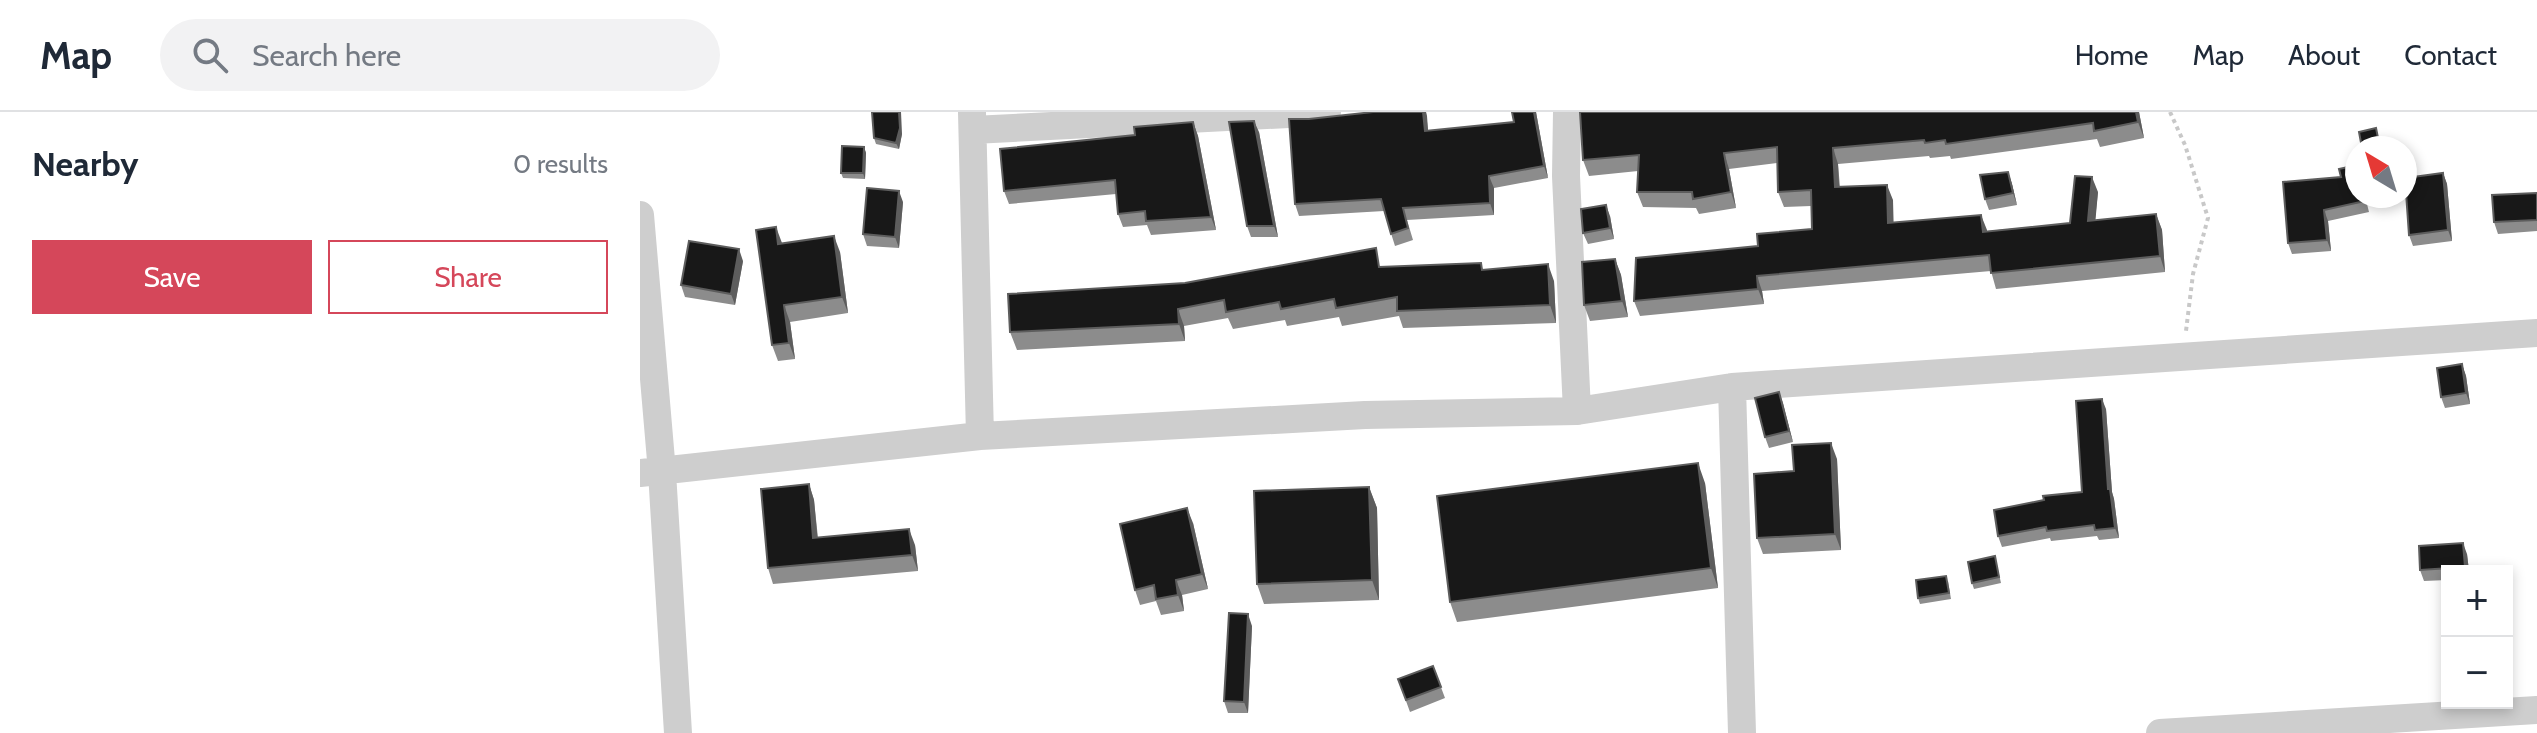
<!DOCTYPE html>
<html lang="en">
<head>
<meta charset="utf-8">
<style>
  body { margin:0; font-family:Cabin,sans-serif; background:#f2f2f3; color:#1f2937 }
  .controls { position:absolute; right:24px; bottom:24px; display:grid; overflow:hidden; border-radius:0px; box-shadow:0 4px 12px #0003 }
  .controls button { width:72px; height:72px; display:grid; place-items:center; padding:0; border:0; border-bottom:2px solid #e0e1e3; background:#fff; color:#1f2937; font:40px sans-serif }
  .compass { position:absolute; left:1705px; top:24px; width:72px; height:72px; border-radius:50%; background:#fff; box-shadow:0 4px 12px #0003; rotate:322deg }
  .list { margin:0; padding:0; list-style:none }
  h2 { display:flex; justify-content:space-between; align-items:center; height:104px; margin:0; padding:0 32px; font-size:34px }
  h2 small { font-size:26px; font-weight:400; color:#747a83 }
  .actions { display:flex; gap:16px; padding:24px 32px }
  .actions a { flex:1; padding:18px 0; border:2px solid #d5475a; border-radius:0px; text-align:center; font-size:28px; color:#d5475a }
  .actions .main { background:#d5475a; color:#fff }
  .icon { flex:none; width:44px; height:44px; fill:none; stroke:currentColor; stroke-width:2; stroke-linecap:round; stroke-linejoin:round }
  .map { position:relative; flex:none; width:1897px; height:621px; overflow:hidden }
  header { display:flex; align-items:center; gap:48px; box-sizing:border-box; height:112px; padding:0 40px; background:#fff; border-bottom:2px solid #e0e1e3 }
  header strong { font-size:38px }
  nav { display:flex; gap:44px; margin-inline-start:auto; font-size:28px }
  .search { width:560px; height:72px; background:#f2f2f3; display:flex; align-items:center; gap:20px; box-sizing:border-box; padding:0 28px; border-radius:44px; color:#747a83; font-size:30px }
  main { display:flex }
  aside { flex:1; background:#fff }
  .map>svg:first-child { display:block }
  .lines { fill:none; stroke-linecap:round; stroke-linejoin:round }
  .path { stroke:#c8c8c8; stroke-width:4; stroke-dasharray:4 4; stroke-linecap:butt }
  .street { stroke:#cecece; stroke-width:28 }
  .wall { fill:#8c8c8c }
  .shaded-wall { fill:#5d5d5d }
  .building { fill:#181818; stroke:#5d5d5d; stroke-width:2 }
</style>
</head>
<body>
<header>
<strong>Map</strong>
<div class="search"><svg class="icon" aria-label="search" viewBox="0 0 24 24"><circle cx="10" cy="10" r="6"/><path d="M15 15l6 6"/></svg>Search here</div>
<nav><a>Home</a><a>Map</a><a>About</a><a>Contact</a></nav>
</header>
<main>
<aside>
<h2>Nearby<small>0 results</small></h2>
<ul class="list">
</ul>
<div class="actions"><a class="main">Save</a><a>Share</a></div>
</aside>
<div class="map">
<svg width="1897" height="621" viewBox="0 0 1897 621">
  <rect width="100%" height="100%" fill="#fff"/>
  <g class="lines">
    <!-- path -->
    <path class="path" d="M1530,0l15,33 23,73 -15,56 -7,57"/>
    <!-- street -->
    <path class="street" d="M927,0l-1,64 11,235
      M332,1l8,323
      M333,18l354,-18
      M0,103l22,257 16,261
      M1092,275l10,346
      M0,361l340,-37 385,-21 212,-4 155,-24 805,-54
      M1520,621l377,-23"/>
  </g>
  <!-- wall -->
  <path class="wall" d="M733,0h53l2,19 86,-9 22,-10 12,66 -54,10v27l-87,5 6,20 -18,6 -11,-35 -85,5 -4,-12 14,-85z
    M940,0h559l5,26 -44,9 -3,-8 -146,20 -1,-3 -20,2 -1,-2 -91,8 2,23 53,13v22l94,9 83,-8 28,-31 -3,28 61,-6 6,16 3,42 -169,17 -5,-18 -229,20 2,13 -124,12 -6,-15 124,-55 54,-17 -1,-23 -27,1 -6,-15 -1,-29 -48,6 7,39 -37,6 -3,-6 -53,-1 -6,-15 1,-21 -49,5 -6,-16z
    M553,10l5,14 18,94 -65,5 -4,-10 -24,2 -5,-13 -2,-20 -107,10 -5,-13 131,-56z
    M619,20l19,105h-27l-4,-11z
    M262,22l-3,15 -23,-5 -2,-6z
    M224,35l2,6 -1,26 -22,-1 -2,-5z
    M1368,60l4,12 5,21 -28,5 -4,-11z
    M1803,61l4,11 5,57 -39,5 -4,-11z
    M1643,70l74,14h8l4,16 -41,9 3,30 -39,3 -4,-11z
    M1897,81v38l-39,3 -4,-12z
    M263,90l-4,46 -32,-2 -4,-12z
    M970,104l4,23 -26,5 -5,-11z
    M142,132l58,8 8,61 -58,9 5,37 -17,2 -6,-16z
    M975,147l6,16 7,42 -38,4 -6,-16z
    M103,149l-8,44 -50,-8 -4,-12z
    M742,155l101,3 71,11 2,42 -153,5 -4,-12 -57,10 -3,-9 -52,9 -2,-6 -52,9 -5,-11 -44,8 1,15 -168,9 -7,-18 175,-49z
    M1822,252l4,12 4,28 -25,4 -4,-11z
    M1139,280l14,50 -24,6 -4,-11z
    M1466,297l6,83 2,7 5,39 -20,2 -2,-4 -46,5 -1,-3 -48,9 -4,-11 84,-44z
    M1197,347l4,91 -78,4 -6,-16 37,-67z
    M1065,371l13,105 -261,34 -7,-20z
    M169,372l5,16 4,38 97,7 3,26 -145,13 -5,-16z
    M729,375l8,21 2,92 -115,4 -7,-20z
    M553,411l15,66 -26,6 2,16 -23,4 -5,-14 -16,4 -5,-15z
    M1827,442l2,17h-22v9l-23,1 -4,-11z
    M1355,444l6,27 -27,6 -2,-6z
    M1308,469l3,18 -31,5 -2,-6z
    M612,514l-4,87h-20l-4,-12z
    M793,554l12,32 -35,14 -12,-33z"/>
  <!-- shaded-wall -->
  <path class="shaded-wall" d="M259,0h2l1,22 -3,15 -3,-6z
    M783,0h3l1,4 2,27 -4,-12z
    M894,0h2l12,66 -4,-12z
    M1496,0h3l5,26 -6,-16z
    M614,9l5,11 19,105 -4,-11z
    M553,10l5,14 18,94 -5,-13z
    M224,35l2,6 -1,26 -2,-6z
    M1193,36l5,16 2,39 -5,-16z
    M1084,41l5,16 7,39 -5,-16z
    M1368,60l4,12 5,21 -4,-12z
    M1803,61l4,11 5,57 -4,-11z
    M849,64l5,12v27l-4,-12z
    M1452,65l6,15 -4,44 -6,-15z
    M1247,73l6,15 1,38 -6,-15z
    M259,79l4,11 -4,46 -4,-11z
    M966,93l4,11 4,23 -4,-11z
    M1684,98l4,11 3,30 -4,-11z
    M1516,102l6,16 3,42 -5,-16z
    M1341,103l6,15 1,17 -5,-15z
    M136,115l6,16 -4,1z
    M194,124l6,16 8,61 -6,-16z
    M99,137l4,12 -8,44 -4,-11z
    M975,147l6,16 7,42 -6,-16z
    M908,152l6,17 2,42 -6,-18z
    M1117,164l5,15 2,13 -6,-15z
    M144,193l6,17 5,37 -6,-16z
    M538,197l6,17 1,15 -6,-17z
    M1822,252l4,12 4,28 -4,-11z
    M1139,280l4,11 10,39 -4,-11z
    M1462,287l4,10 6,83 2,7 5,39 -4,-10 -7,-39z
    M1191,331l6,16 4,91 -6,-16z
    M1058,351l7,20 13,105 -7,-20z
    M169,372l5,16 5,54 -6,-16z
    M729,375l8,21 2,92 -7,-20z
    M547,396l6,15 15,66 -6,-15z
    M269,417l6,16 3,26 -6,-16z
    M1823,431l4,11 2,17h-3l-1,-4z
    M536,468l6,15 2,16 -6,-16z
    M608,502l4,12 -4,87 -4,-11z"/>
  <!-- building -->
  <path class="building" d="M232,0h27l1,16 -4,15 -22,-5z
    M733,0h50l2,19 89,-9 -2,-10h22l10,54 -55,10 1,27 -87,5 5,20 -17,6 -10,-35 -86,5 -6,-85h20z
    M940,0h556l2,10 -44,9 -1,-8 -147,21 -1,-4 -20,3 -1,-3 -91,8 2,39 52,-2 1,38 93,-8 2,17 87,-9 5,-47 17,1 -4,44 68,-7 4,42 -169,17 -2,-18 -232,21 1,13 -124,12 2,-43 122,-12 -1,-12 55,-5 -1,-39 -33,2 -1,-45 -53,6 7,39 -38,7 -1,-7h-55l2,-37 -56,5z
    M614,9l20,105h-27l-18,-104z
    M553,10l18,95 -65,4 -1,-10 -27,3 -3,-34 -111,11 -4,-42 135,-14 -1,-8z
    M1736,16l4,20h-18l-3,-16z
    M202,34l22,1 -1,26h-22z
    M1717,53v31h7l1,5 -41,9 3,30 -39,3 -5,-61 58,-5 -2,-8z
    M1368,60l5,21 -28,6 -5,-24z
    M1803,61l5,57 -39,5 -4,-57z
    M227,76l32,3 -4,46 -32,-3z
    M1897,81v27l-43,2 -2,-27z
    M966,93l4,23 -27,5 -2,-24z
    M136,115l2,17 56,-8 8,61 -58,8 5,38 -17,2 -16,-115z
    M49,129l50,8 -8,45 -50,-9z
    M736,136l3,19 102,-4 1,7 66,-6 2,41 -153,6v-14l-61,11 -2,-9 -53,10 -2,-7 -53,10 -2,-12 -46,9 1,15 -169,8 -2,-38 177,-11z
    M975,147l7,42 -38,4 -2,-43z
    M1822,252l4,29 -25,4 -4,-29z
    M1139,280l10,39 -24,6 -10,-39z
    M1462,287l6,90h2l5,39 -20,2 -1,-5 -47,6 -1,-4 -48,9 -4,-26 50,-10 -1,-4 39,-4 -6,-91z
    M1191,331l4,91 -78,4 -3,-64 40,-3 -2,-26z
    M1058,351l13,105 -261,34 -13,-106z
    M169,372l4,54 96,-9 3,26 -144,13 -7,-79z
    M729,375l3,93 -115,4 -3,-93z
    M547,396l15,66 -26,6 2,15 -22,4 -2,-14 -19,5 -15,-66z
    M1823,431l2,24 -45,3 -1,-24z
    M1355,444l4,21 -27,6 -4,-21z
    M1306,464l3,17 -31,5 -2,-18z
    M589,501l19,1 -4,88 -20,-1z
    M793,554l8,21 -35,13 -8,-21z"/>
</svg>
<div class="controls">
<button>+</button>
<button>−</button>
</div>
<svg class="compass" viewBox="-18 -18 36 36"><path d="M0-13l5 13h-10z" fill="#e53935"/><path d="M0 13l5-13h-10z" fill="#747a83"/></svg>
</div>
</main>
</body>
</html>
